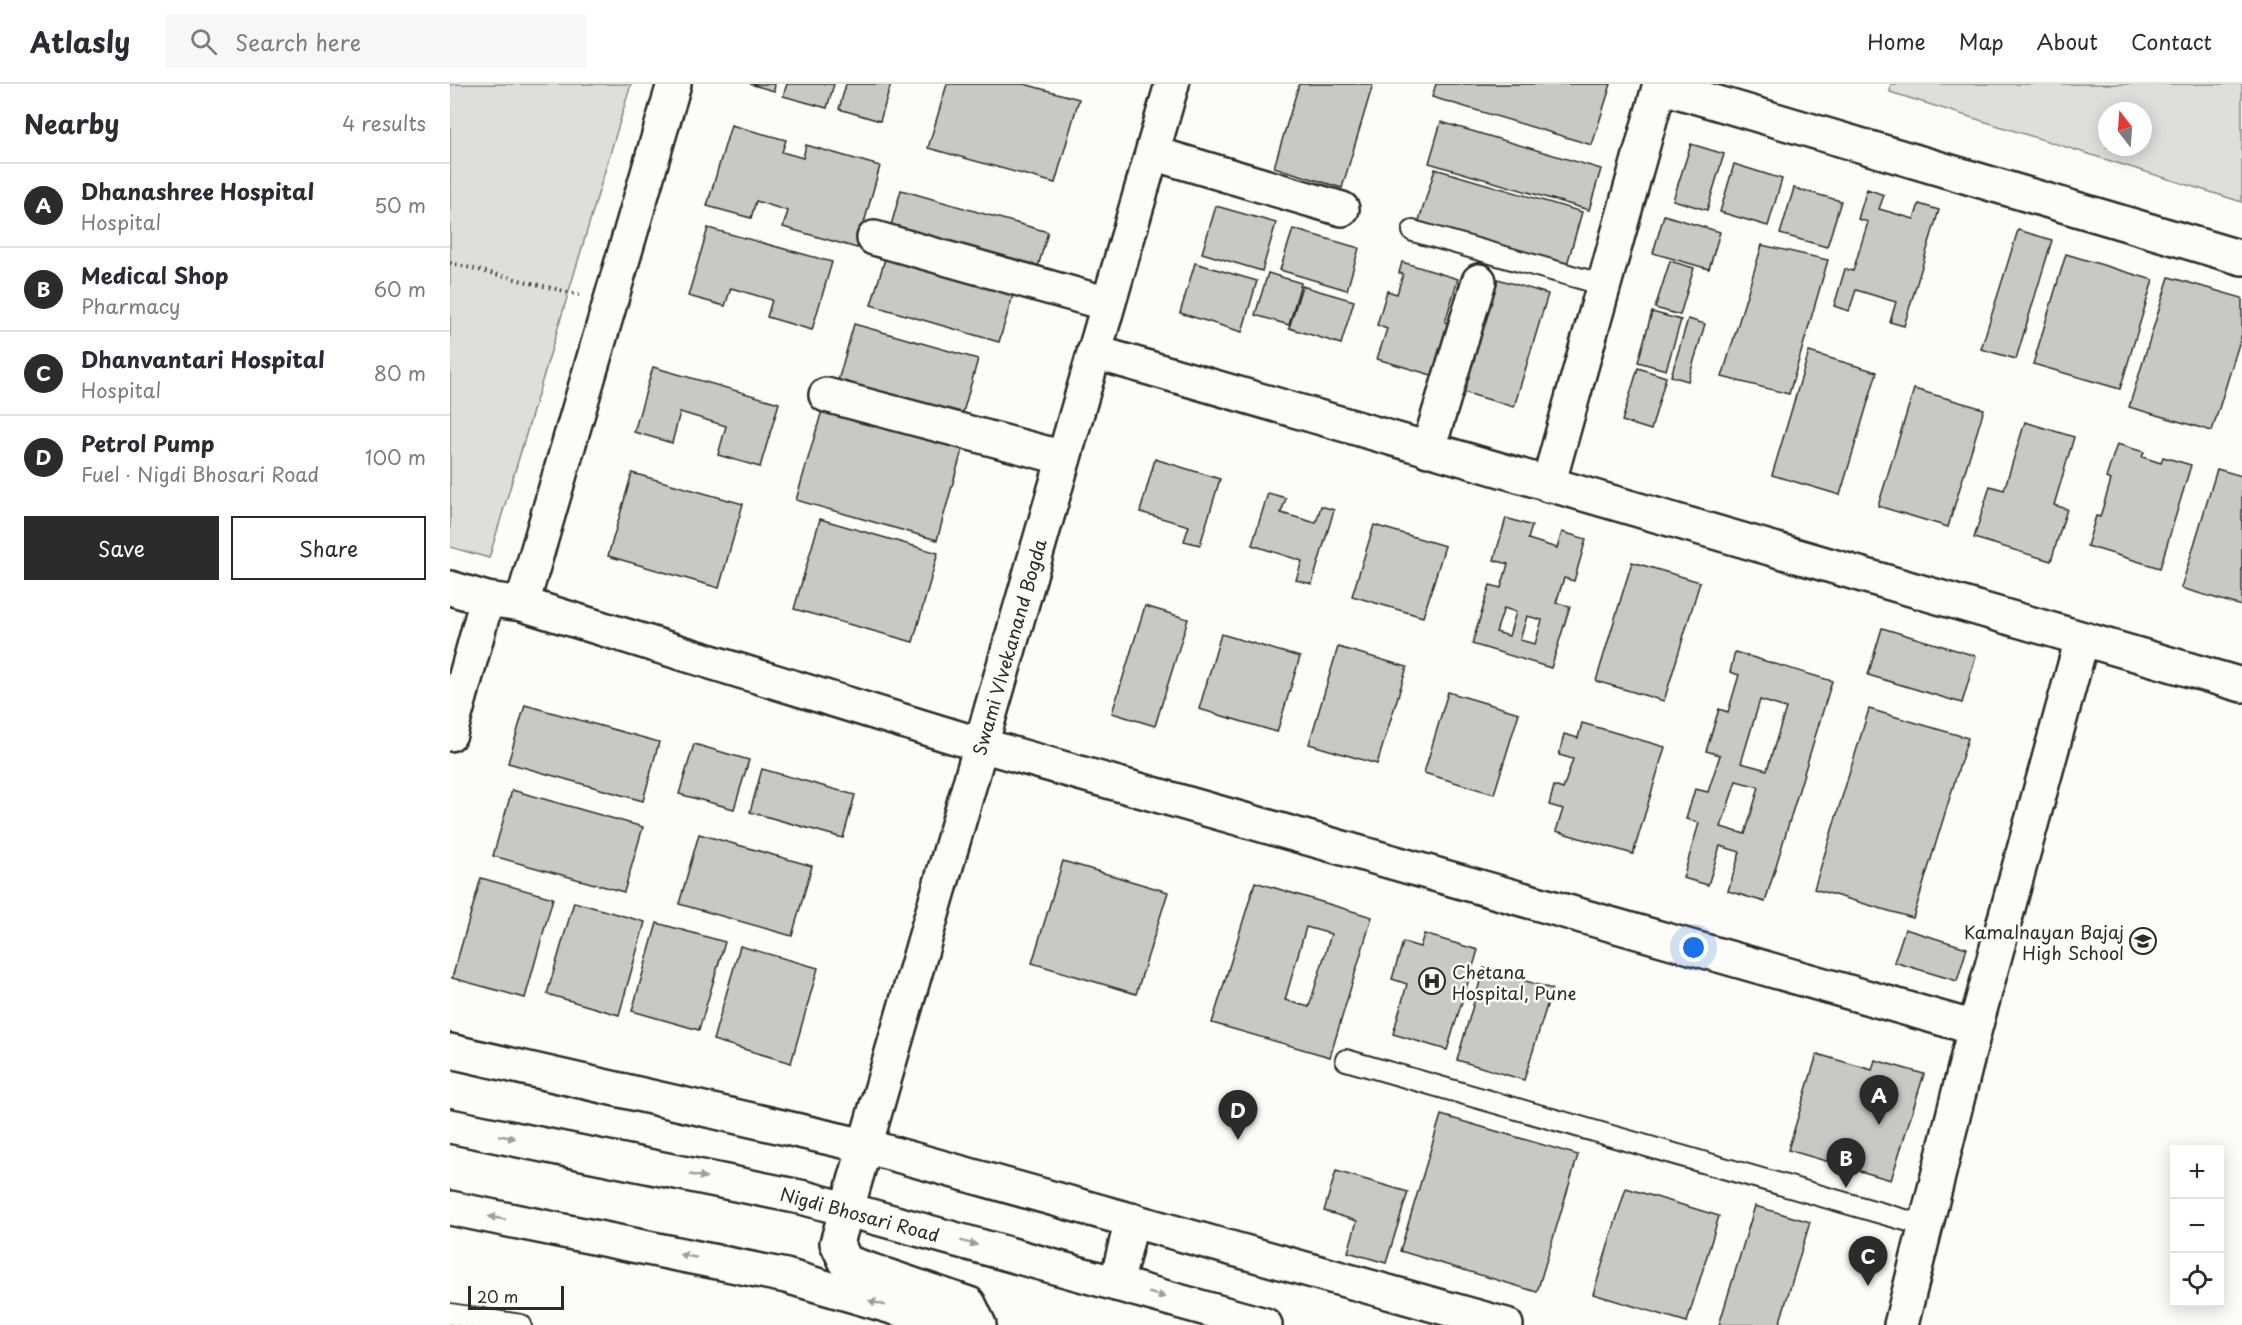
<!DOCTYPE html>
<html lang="en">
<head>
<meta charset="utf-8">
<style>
  body { margin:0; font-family:"Playpen Sans",sans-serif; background:#f7f7f7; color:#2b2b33 }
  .controls { position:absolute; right:18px; bottom:18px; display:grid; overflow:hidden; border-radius:0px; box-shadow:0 3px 15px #0003 }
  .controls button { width:54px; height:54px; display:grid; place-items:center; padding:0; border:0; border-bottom:2px solid #e1e1e2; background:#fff; color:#2b2b33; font:30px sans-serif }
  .compass { position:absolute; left:1648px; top:18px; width:54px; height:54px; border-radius:50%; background:#fff; box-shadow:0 3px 15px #0003; rotate:343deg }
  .scale { position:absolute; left:18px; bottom:15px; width:96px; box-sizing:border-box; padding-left:6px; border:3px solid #2b2b2b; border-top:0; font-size:16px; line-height:21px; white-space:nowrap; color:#2b2b2b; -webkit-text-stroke:4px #fdfcf7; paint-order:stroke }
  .you { position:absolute; left:1244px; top:864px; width:21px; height:21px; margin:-15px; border:4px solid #fff; border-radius:50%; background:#1a73e8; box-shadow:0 0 0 9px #1a73e833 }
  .badge { display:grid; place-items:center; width:39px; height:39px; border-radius:50%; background:#2b2b2b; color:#fff; font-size:20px; font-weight:700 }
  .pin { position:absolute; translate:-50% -50px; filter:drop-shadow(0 2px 3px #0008) }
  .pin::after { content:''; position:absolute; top:32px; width:21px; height:18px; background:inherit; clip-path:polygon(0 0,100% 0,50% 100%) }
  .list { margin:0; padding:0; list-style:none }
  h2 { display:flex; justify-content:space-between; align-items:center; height:78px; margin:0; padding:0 24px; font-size:26px }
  h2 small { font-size:20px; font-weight:400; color:#7c7c81 }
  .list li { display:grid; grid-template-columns:39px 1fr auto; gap:18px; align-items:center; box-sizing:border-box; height:84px; padding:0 24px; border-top:2px solid #e1e1e2 }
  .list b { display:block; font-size:22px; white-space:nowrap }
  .list p { margin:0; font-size:20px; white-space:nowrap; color:#7c7c81 }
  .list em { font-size:20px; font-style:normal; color:#7c7c81 }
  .actions { display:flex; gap:12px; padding:18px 24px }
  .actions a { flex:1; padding:14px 0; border:2px solid #2b2b2b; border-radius:0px; text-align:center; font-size:21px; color:#2b2b2b }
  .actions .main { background:#2b2b2b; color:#fff }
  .icon { flex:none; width:33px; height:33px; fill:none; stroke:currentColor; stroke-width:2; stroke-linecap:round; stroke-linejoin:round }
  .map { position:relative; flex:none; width:1792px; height:1241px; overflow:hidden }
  header { display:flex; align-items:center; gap:36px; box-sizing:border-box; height:84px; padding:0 30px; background:#fff; border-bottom:2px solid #e1e1e2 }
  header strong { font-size:28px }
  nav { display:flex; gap:33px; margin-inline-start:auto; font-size:21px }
  .search { width:420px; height:54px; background:#f7f7f7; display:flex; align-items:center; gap:15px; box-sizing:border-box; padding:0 21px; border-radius:0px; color:#7c7c81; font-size:22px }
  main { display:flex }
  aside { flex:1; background:#fff }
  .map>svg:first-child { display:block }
  .green { fill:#dfdeda; stroke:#858482; stroke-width:1.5; fill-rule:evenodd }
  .building { fill:#c9c8c4; stroke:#2b2b2b; stroke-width:1.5; fill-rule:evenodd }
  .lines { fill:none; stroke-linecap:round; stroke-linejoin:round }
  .lane-casing { stroke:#2b2b2b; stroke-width:24 }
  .street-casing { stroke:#2b2b2b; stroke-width:38 }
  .primary-casing { stroke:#2b2b2b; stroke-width:38 }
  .path { stroke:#2b2b2b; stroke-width:4; stroke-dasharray:1.5 4.5; stroke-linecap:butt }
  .lane { stroke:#fdfcf7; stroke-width:20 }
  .street { stroke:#fdfcf7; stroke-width:33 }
  .primary { stroke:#fdfcf7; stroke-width:33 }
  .oneway { fill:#9e9e9b }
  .labels { text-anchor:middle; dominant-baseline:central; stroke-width:5; stroke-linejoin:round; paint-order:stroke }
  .street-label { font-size:18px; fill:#2b2b2b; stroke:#fdfcf7 }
  .poi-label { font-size:18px; fill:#2b2b2b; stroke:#fdfcf7; text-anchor:end }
</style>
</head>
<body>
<header>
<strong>Atlasly</strong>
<div class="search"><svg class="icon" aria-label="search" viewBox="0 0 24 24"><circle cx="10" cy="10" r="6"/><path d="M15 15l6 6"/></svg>Search here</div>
<nav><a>Home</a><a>Map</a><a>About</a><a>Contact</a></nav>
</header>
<main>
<aside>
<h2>Nearby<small>4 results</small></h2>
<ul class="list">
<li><span class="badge">A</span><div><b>Dhanashree Hospital</b><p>Hospital</p></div><em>50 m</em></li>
<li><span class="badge">B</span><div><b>Medical Shop</b><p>Pharmacy</p></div><em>60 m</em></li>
<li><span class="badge">C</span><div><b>Dhanvantari Hospital</b><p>Hospital</p></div><em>80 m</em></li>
<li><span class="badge">D</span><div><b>Petrol Pump</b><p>Fuel · Nigdi Bhosari Road</p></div><em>100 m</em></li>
</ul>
<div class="actions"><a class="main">Save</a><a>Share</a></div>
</aside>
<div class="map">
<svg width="1792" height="1241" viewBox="0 0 1792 1241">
  <rect width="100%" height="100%" fill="#fdfcf7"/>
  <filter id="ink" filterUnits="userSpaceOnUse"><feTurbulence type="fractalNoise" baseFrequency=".0167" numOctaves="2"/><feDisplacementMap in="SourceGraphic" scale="12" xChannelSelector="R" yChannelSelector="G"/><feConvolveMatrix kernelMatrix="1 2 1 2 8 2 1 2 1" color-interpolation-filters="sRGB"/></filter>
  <g filter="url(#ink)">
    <!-- green -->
    <path class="green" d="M0,0h181l-142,474 -39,-11z
      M1441,0h351v118l-352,-110zM1657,27h36v36h-36z"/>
    <!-- building -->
    <path class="building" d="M300,0h25l-1,7z
      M337,0h47l-7,24 -44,-12z
      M396,0h45l-11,37 -41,-12z
      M497,0h77l55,15 -24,84 -127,-35z
      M849,0h74l-31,104 -68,-21z
      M986,0h175l-19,61 -160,-48z
      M991,38l160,47 -12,41 -160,-47z
      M281,41l55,15 -4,12 21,6 3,-13 74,21 -23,82 -74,-21 5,-16 -32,-10 -5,17 -44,-12z
      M1241,60l33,10 -17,56 -34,-10z
      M1284,80l48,15 -14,47 -48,-14z
      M985,85l147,43 -16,56 -148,-44z
      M1344,104l47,13 -14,46 -47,-13z
      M1417,105l17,6 -5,14 35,10 5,-15 20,6 -35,116 -14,-4 6,-20 -40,-12 -7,21 -15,-5 11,-37 8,2 15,-49 -10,-3z
      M451,106l147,42 -13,45 -147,-41z
      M766,122l60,17 -14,48 -60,-18z
      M1214,131l56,17 -11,37 -56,-16z
      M258,144l124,34 -20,68 -45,-13 5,-17 -41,-12 -6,18 -37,-10z
      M843,145l66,19 -12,42 -67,-20z
      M1568,146l34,10 -36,119 -35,-10z
      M1312,161l66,15 -39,134 -67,-17z
      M438,165l128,36 -17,57 -128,-37z
      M1616,170l87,26 -33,109 -87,-25z
      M1220,177l24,7 -14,47 -25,-7z
      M952,178l56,17 -13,43 9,3 -19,51 -58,-17 10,-30 -10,-4 10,-34 10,3 6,-20 -4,-1z
      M745,179l62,18 -15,51 -62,-19z
      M818,189l33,10 -12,42 -34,-10z
      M1041,193l57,17 -34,113 -58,-17z
      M1719,193l73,21v36l-30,97 -83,-24z
      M852,202l52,15 -13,43 -52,-16z
      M1202,228l29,8 -15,50 -28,-8z
      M1238,235l17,5 -17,57 -17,-5z
      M404,240l124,35 -16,57 -124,-35z
      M1359,268l68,20 -37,123 -68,-20z
      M203,283l126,36 -19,64 -42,-12 8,-29 -46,-14 -8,31 -38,-11z
      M1188,284l28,9 -15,53 -29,-9z
      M1464,305l70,20 -36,118 -70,-21z
      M373,323l140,40 -26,93 -141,-40z
      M1575,338l49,15 -20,68 13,4 -16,52 -77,-23 16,-52 14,4z
      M1667,360l27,8 -2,5 19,6 2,-6 28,8 -31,103 -73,-22 9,-30 4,1 11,-37 -5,-2z
      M705,375l65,20 -20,66 -16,-4 5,-15 -49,-14z
      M1767,385l25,7v130l-61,-18z
      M182,389l111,31 -24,84 -111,-32z
      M818,409l18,5 -5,15 35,10 5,-17 13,4 -22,74 -16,-4 6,-19 -50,-16z
      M1056,434l26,8 -4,13 29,9 5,-16 24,7 -12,42 -10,-3 -8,25 14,3 -19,62 -79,-24 18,-59 11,3 7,-24 -14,-4zM1054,524l12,4 -7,24 -13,-4zM1077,532l15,4 -7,24 -15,-4z
      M370,435l118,34 -25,89 -119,-33z
      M924,441l71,21 -22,71 -71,-21z
      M1182,478l68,20 -36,119 -68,-20z
      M695,522l43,13 -33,107 -43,-13z
      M1432,544l94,28 -14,47 -94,-28z
      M771,550l79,23 -23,75 -78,-23z
      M888,563l69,20 -30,97 -68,-20z
      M1285,568l97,29 -67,221 -37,-11 12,-39 -20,-6 -12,39 -25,-7 16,-55 -13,-4 9,-30 13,3 12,-37 -14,-4 13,-42 9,3 11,-37 -9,-3zM1310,616l26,8 -19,62 -26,-7zM1286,697l23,6 -14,47 -24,-7z
      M998,608l71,21 -25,81 -70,-21z
      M75,621l134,37 -16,59 -135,-38z
      M1419,625l99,29 -55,180 -99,-29z
      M1132,639l83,24 -32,107 -77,-23 7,-22 -14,-4 5,-19 9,3 10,-30 -14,-4 5,-21 14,4z
      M244,660l55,16 -15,49 -55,-15z
      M312,685l93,26 -12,43 -93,-26z
      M62,706l131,37 -19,65 -131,-36z
      M249,750l113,32 -20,70 -113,-32z
      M613,777l105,31 -32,102 -104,-31z
      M31,794l72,20 -28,100 -73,-20z
      M805,798l117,35 -42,140 -118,-34zM856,843l25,7 -22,73 -24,-7z
      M124,818l71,20 -26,93 -72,-21z
      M207,839l68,19 -26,88 -67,-19z
      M1455,845l62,19 -10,33 -63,-19z
      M974,850l54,16 -31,100 -54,-16 14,-50 -15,-5 11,-37 17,5z
      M290,862l78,22 -27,95 -78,-23z
      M1034,884l68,21 -28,91 -67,-20z
      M1367,970l55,16 3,-10 49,14 -33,106 -103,-30z
      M991,1031l137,40 -41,137 -137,-41z
      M886,1087l72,21 -22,71 -38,-11 9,-31 -33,-10z
      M1176,1104l93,28 -32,106 -94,-28z
      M1305,1122l55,16 -31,103h-60z"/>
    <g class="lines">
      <defs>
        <path id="lane" d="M963,147l191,54
          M896,976l580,166
          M0,1230l71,11"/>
        <path id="street" d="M1210,2l582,172
          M702,69l190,56
          M424,154l234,66
          M644,268l1148,333
          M376,311l238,63
          M978,366l51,-169
          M1098,401l112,-401
          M0,504l37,11 35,5 459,141 994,283
          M72,520l152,-520
          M0,650l37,-135
          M0,967l415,95 641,179
          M666,1200l16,-64
          M529,1241l-10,-21 -123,-42 -9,-19 335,-1159
          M1451,1241l74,-297 107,-389"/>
        <path id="primary" d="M0,1042l355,72 460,127
          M0,1124l336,68 168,49"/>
      </defs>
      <!-- lane casing -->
      <use href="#lane" class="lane-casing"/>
      <!-- street casing -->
      <use href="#street" class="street-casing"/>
      <!-- primary casing -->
      <use href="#primary" class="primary-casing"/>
      <!-- path -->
      <path class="path" d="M0,179l130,32"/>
      <!-- lane -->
      <use href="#lane" class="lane"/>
      <!-- street -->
      <use href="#street" class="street"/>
      <!-- primary -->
      <use href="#primary" class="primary"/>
    </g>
    <!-- one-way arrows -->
    <defs><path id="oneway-solid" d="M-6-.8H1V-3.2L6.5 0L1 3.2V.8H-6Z" transform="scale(1.5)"/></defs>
    <g class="oneway">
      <use href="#oneway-solid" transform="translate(57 1053) rotate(11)"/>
      <use href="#oneway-solid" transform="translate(248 1092) rotate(11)"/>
      <use href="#oneway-solid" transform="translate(47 1134) rotate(-169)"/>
      <use href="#oneway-solid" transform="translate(519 1159) rotate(15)"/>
      <use href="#oneway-solid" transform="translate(238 1172) rotate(-169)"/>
      <use href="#oneway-solid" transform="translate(707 1211) rotate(16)"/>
      <use href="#oneway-solid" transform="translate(427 1219) rotate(-164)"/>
    </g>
  </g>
  <!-- icons -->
  <defs>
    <symbol id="school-ring" viewBox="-11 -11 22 22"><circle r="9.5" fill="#fdfcf7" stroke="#2b2b2b" stroke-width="1.5"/><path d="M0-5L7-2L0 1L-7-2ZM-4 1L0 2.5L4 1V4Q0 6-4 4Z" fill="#2b2b2b"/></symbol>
    <symbol id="hospital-ring" viewBox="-11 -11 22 22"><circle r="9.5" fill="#fdfcf7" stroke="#2b2b2b" stroke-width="1.5"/><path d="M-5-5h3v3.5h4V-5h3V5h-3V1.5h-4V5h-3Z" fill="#2b2b2b"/></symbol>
  </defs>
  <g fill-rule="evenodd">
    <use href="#school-ring" x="1678" y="842" width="30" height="30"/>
    <use href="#hospital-ring" x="967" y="882" width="30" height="30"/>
  </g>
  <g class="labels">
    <!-- street labels -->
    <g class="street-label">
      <text transform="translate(559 563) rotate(-74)">Swami VIvekanand Bogda</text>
      <text transform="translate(410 1130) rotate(15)">Nigdi Bhosari Road</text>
    </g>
    <!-- poi labels -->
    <g class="poi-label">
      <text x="1674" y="847">Kamalnayan Bajaj<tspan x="1674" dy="21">High School</tspan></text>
      <text x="1002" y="887" text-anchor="start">Chetana<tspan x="1002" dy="21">Hospital, Pune</tspan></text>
    </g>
  </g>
</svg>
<div class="controls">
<button>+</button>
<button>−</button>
<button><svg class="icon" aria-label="locate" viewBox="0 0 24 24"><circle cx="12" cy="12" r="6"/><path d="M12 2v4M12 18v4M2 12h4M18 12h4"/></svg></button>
</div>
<svg class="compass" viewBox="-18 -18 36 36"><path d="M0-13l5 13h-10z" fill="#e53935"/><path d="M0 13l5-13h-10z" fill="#7c7c81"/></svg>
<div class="scale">20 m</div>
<div class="you"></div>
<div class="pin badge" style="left:1429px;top:1041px">A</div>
<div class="pin badge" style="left:1396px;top:1104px">B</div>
<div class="pin badge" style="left:1418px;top:1202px">C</div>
<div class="pin badge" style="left:788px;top:1056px">D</div>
</div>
</main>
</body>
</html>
